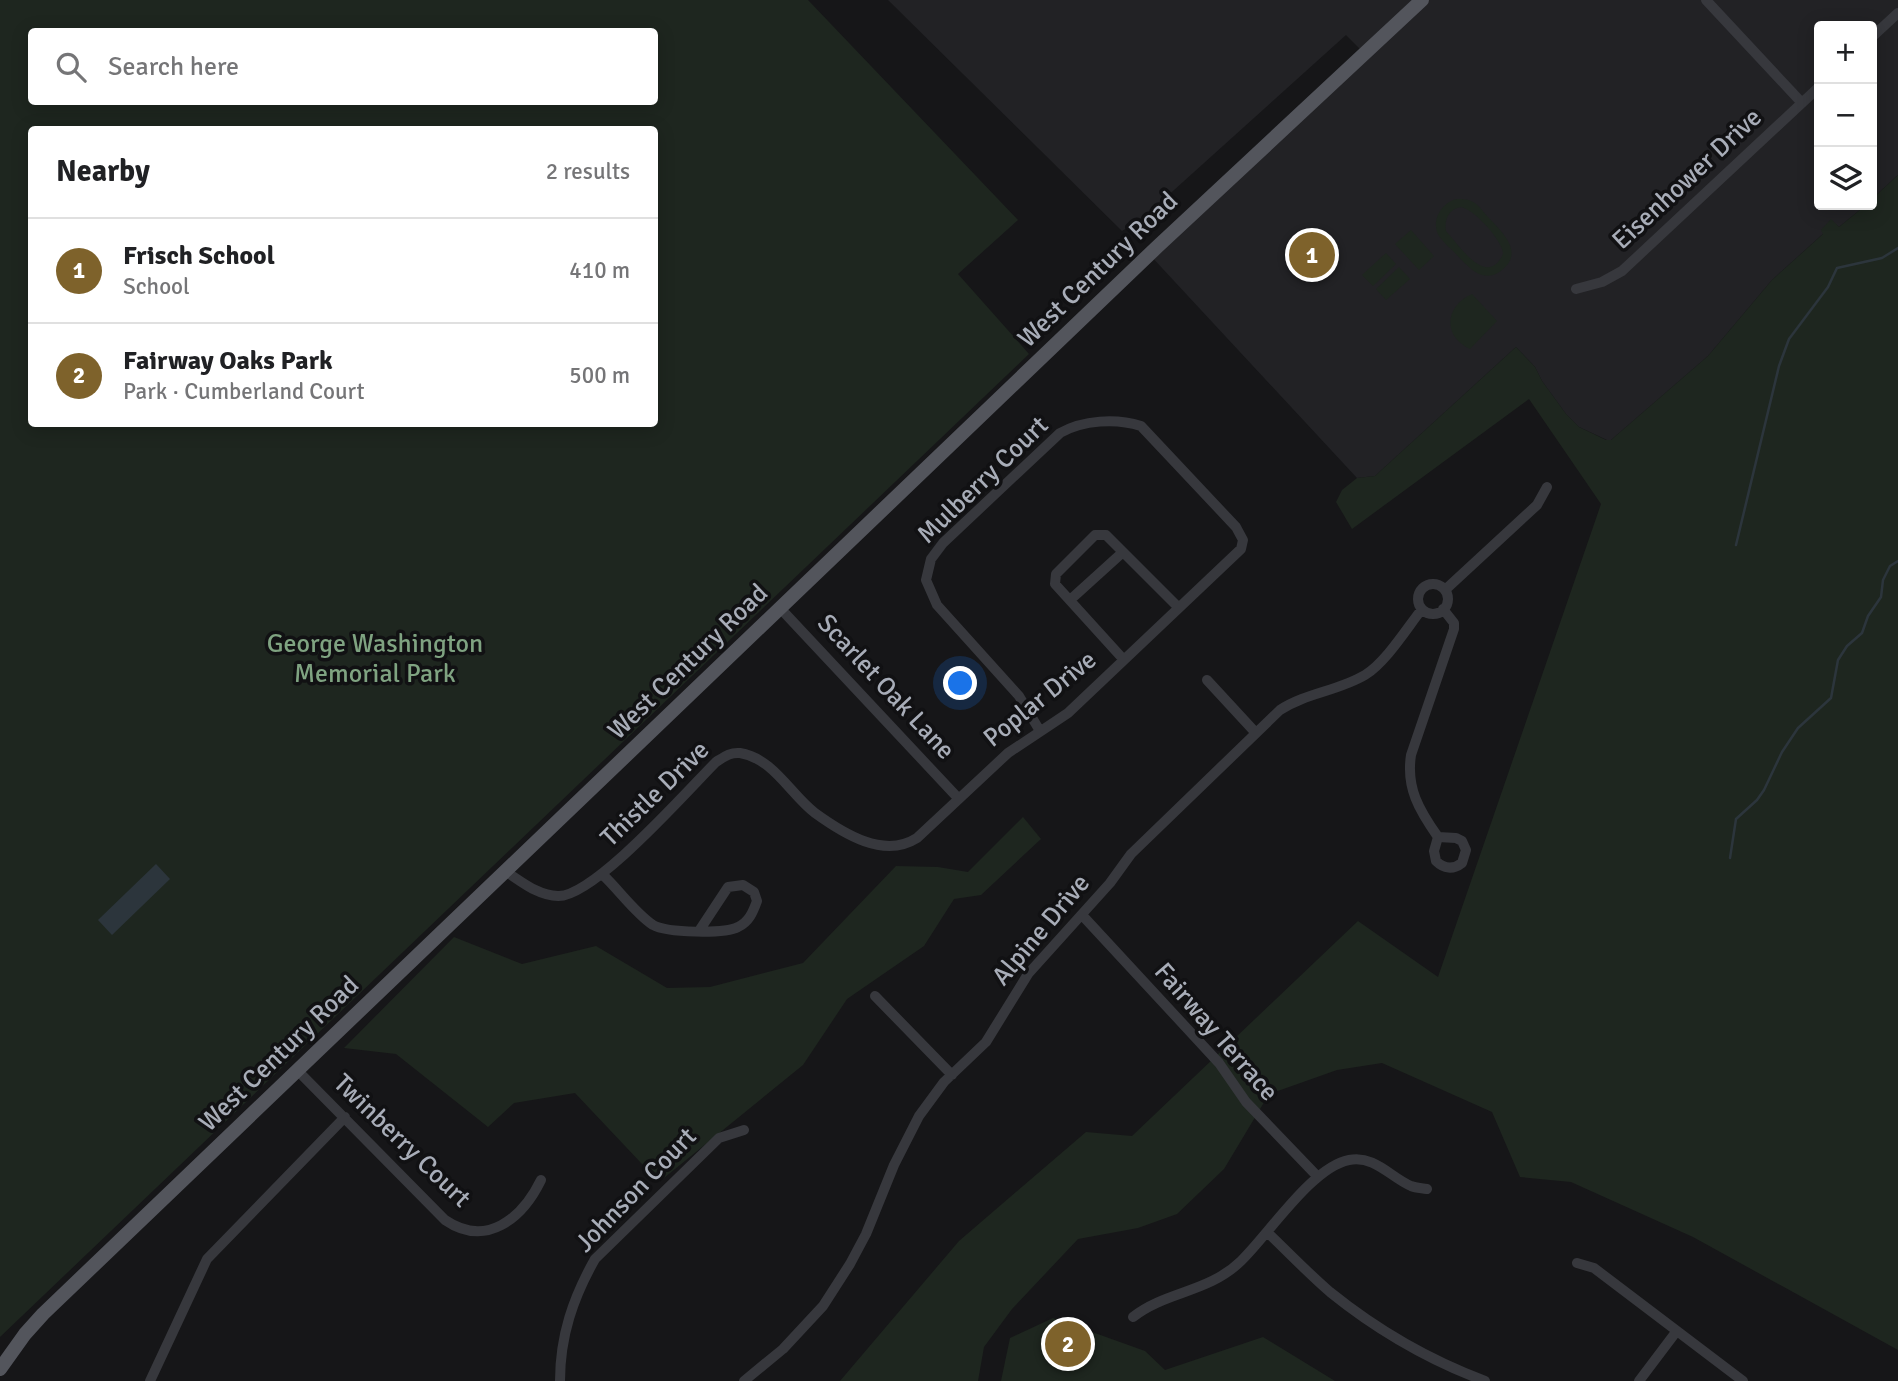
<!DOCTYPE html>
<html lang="en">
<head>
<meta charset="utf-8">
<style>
  body { margin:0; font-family:Signika,sans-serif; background:#f2f2f2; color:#202124 }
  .controls { position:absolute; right:21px; top:21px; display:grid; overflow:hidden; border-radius:7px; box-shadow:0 4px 18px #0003 }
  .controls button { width:63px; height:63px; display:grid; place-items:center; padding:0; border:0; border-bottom:2px solid #e0e0e0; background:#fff; color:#202124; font:35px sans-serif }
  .you { position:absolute; left:961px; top:684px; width:24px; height:24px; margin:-18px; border:5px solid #fff; border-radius:50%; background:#1a73e8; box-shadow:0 0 0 10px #1a73e833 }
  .badge { display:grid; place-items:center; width:46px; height:46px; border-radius:50%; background:#7e622b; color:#fff; font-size:23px; font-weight:700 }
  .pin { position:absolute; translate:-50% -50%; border:4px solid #fff; box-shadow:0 2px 7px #0006 }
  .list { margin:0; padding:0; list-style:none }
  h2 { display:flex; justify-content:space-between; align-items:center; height:91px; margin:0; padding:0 28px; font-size:30px }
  h2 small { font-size:23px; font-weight:400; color:#757577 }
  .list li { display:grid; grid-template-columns:46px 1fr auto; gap:21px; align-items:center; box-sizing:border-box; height:105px; padding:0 28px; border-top:2px solid #e0e0e0 }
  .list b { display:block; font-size:26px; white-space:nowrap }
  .list p { margin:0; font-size:23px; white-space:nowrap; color:#757577 }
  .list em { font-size:23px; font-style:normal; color:#757577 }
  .icon { flex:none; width:38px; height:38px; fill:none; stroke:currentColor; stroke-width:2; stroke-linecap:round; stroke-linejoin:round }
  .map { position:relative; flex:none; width:1898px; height:1381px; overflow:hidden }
  .search { position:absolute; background:#fff; box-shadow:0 4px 18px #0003; left:28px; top:28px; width:630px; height:77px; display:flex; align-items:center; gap:18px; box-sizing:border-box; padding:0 24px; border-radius:7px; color:#757577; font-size:26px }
  .panel { position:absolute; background:#fff; box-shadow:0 4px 18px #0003; left:28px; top:126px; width:630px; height:301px; border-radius:7px }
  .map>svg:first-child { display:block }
  .built { fill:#222225 }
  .green { fill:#1e261f; fill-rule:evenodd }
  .water { fill:#2c353c }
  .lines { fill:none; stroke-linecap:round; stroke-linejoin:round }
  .stream { stroke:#2c353c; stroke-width:2.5 }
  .minor { stroke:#37383d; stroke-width:10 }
  .major { stroke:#53555c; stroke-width:14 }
  .labels { text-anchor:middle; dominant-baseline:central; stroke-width:7; stroke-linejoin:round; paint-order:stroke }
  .street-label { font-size:26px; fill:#a8adb8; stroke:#111113 }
  .park-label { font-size:26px; fill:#7fa381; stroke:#111113 }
</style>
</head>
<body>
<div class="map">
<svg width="1898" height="1381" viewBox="0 0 1898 1381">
  <rect width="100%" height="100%" fill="#161618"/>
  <!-- built -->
  <path class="built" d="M888,0h1010v175l-26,24v-173h-53v179h47l-27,22 -8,-7 -7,13 -52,47 -64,76 -97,84h-4l-28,-13 -13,-13 -24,-33 -7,-14 -19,-20 -141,129 -18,2 -208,-224 215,-201 -18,-18 -203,183 -21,13z"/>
  <!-- green -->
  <path class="green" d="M0,0h808l210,220 -60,54 71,80 -1029,983zM32,32h622v70h-622zM32,130h622v294h-622z
    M1898,175v1175l-205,-113 -122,-55 -51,-5 -28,-65 -110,-49 -45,7 -68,24 -45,75 -47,45 -39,14 -60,11 -66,70 -28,38 -6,34h-138l119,-140 127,-109 46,4 226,-215 80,56 163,-473 -72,-105 -177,130 -16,-27 6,-12 15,-12 18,-2 141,-129 19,20 7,14 24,33 13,13 27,13h5l97,-84 64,-76 51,-46 -2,-4 10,-11 8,8 27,-22h6v-6z
    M1457,199c6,0 11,0 16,3 6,3 10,10 15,15 13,14 37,35 14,53 -20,16 -35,-5 -48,-18 -5,-5 -11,-10 -15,-16 -9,-15 3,-34 18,-37zM1461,207c14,3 42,34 42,47 -16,35 -44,-9 -57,-23 -2,-12 3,-22 15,-24z
    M1411,230l23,26 -15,14 -24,-26z
    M1386,253l10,11 -23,22 -11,-11z
    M1399,267l11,12 -24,21 -10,-11z
    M1472,294l25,27 -27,28c-28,-13 -25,-43 2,-55z
    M1023,817l18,22 -60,56 -27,4 -30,47 -77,53 -44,66 -144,117 -84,-89 -61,10 -26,24 -92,-73 -52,-6 110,-111 68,27 74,-18 71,42 43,-1 93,-24 93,-97 42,1 30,5z
    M1053,1318l92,33 20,19 98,-33 72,44h-334l9,-43z"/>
  <!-- water -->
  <path class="water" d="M156,864l14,15 -58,56 -14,-15z"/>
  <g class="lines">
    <!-- stream -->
    <path class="stream" d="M1736,545l43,-179 10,-27 39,-52 9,-19 45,-10 16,-10
      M1730,858l6,-39 21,-19 7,-10 18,-38 16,-24 33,-30 7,-38 9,-14 15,-13 6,-17 13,-19 2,-17 7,-14 8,-5"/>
    <!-- minor -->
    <path class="minor" d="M1706,0l96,103
      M1872,37l26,-24
      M1576,289l26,-7 20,-11 197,-184
      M1418 599a15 15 0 1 1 30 0a15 15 0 1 1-30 0Z
      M1445,590l92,-85 10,-18
      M1070,600l53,-48
      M780,608l178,190
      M1124,660l-69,-76 1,-10 39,-39h11l73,73
      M1207,680l48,52
      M1438,837c-19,-27 -32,-49 -27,-82l43,-126v-6l-11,-14
      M1438,837l18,1 6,3 4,9 -4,13c-9,7 -18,6 -26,-2l-2,-10z
      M505,871c16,10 33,25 53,25 36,1 129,-105 158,-134 8,-5 14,-10 24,-9 33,5 51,42 75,60 29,21 69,46 102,25l91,-85 60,-40 173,-164 2,-9 -7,-13 -95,-101c-25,-8 -58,-6 -81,7l-117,110 -12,16 -5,21 11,25 82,91 21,35
      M603,875c16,15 32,38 50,50 14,8 72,9 85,2 11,-5 15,-15 19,-26l-3,-9 -11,-7 -15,2 -29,44
      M1082,915l137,148 27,39 72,75
      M875,996l77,79
      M297,1070l148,150c41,28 77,-1 96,-40
      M1267,1232c21,20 41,41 63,60 47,38 99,68 155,89
      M1577,1263l17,5 149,113
      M1133,1317c33,-26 75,-24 108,-56 28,-27 71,-94 108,-101 26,-5 41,17 62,26 5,2 11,2 16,3
      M150,1381l57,-122 138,-142
      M560,1381c0,-45 13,-83 35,-122l124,-121 25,-8
      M744,1381l39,-32 40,-43 27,-42 16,-30 28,-69 25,-49 25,-34 42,-40 42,-68 82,-91 21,-29 149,-144c26,-17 58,-19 85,-35 21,-13 42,-47 57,-66
      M1639,1381l37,-49"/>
    <!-- major -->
    <path class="major" d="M0,1369l25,-35 18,-20 1114,-1067 265,-247"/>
  </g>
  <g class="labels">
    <!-- street labels -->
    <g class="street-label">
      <text transform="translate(1687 179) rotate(-43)">Eisenhower Drive</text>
      <text transform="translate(1098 270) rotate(-44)">West Century Road</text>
      <text transform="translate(983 480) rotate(-44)">Mulberry Court</text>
      <text transform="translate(688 662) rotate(-44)">West Century Road</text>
      <text transform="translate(886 687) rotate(47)">Scarlet Oak Lane</text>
      <text transform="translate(1040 699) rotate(-39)">Poplar Drive</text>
      <text transform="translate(655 794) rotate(-44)">Thistle Drive</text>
      <text transform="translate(1041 930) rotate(-50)">Alpine Drive</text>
      <text transform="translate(1216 1032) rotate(49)">Fairway Terrace</text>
      <text transform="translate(279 1054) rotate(-44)">West Century Road</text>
      <text transform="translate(402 1141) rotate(44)">Twinberry Court</text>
      <text transform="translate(636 1190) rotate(-46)">Johnson Court</text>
    </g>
    <!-- park labels -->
    <g class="park-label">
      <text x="375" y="644">George Washington<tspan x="375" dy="30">Memorial Park</tspan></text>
    </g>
  </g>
</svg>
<div class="controls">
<button>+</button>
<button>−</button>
<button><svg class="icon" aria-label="layers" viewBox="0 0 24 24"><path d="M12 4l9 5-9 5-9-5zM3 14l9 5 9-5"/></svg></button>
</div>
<div class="you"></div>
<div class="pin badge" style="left:1312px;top:255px">1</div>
<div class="pin badge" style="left:1068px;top:1344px">2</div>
<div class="search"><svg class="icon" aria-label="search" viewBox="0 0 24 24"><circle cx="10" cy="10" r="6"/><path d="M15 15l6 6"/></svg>Search here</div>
<section class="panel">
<h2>Nearby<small>2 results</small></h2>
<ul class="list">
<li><span class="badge">1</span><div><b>Frisch School</b><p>School</p></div><em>410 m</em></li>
<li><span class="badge">2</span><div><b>Fairway Oaks Park</b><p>Park · Cumberland Court</p></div><em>500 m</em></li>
</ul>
</section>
</div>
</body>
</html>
